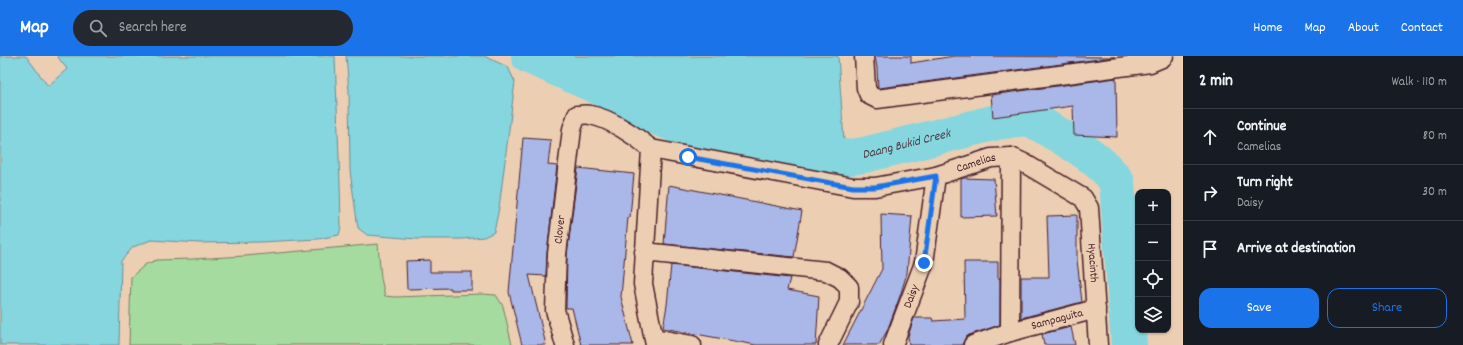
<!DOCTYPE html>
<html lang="en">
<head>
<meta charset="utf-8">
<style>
  body { margin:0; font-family:Dekko,sans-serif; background:#242831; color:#f1f3f6 }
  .controls { position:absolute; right:12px; bottom:12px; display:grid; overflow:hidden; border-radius:8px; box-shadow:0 1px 3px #0004 }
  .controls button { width:36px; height:36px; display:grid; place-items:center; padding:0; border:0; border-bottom:1px solid #363941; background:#171b24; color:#f1f3f6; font:20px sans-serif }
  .stop { position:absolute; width:12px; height:12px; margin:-9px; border:3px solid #1a73e8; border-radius:50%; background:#fff }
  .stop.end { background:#1a73e8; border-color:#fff; box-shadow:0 1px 4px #0008 }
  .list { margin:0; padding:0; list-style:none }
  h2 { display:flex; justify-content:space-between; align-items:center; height:52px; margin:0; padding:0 16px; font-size:17px }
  h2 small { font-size:13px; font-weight:400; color:#9ea1a6 }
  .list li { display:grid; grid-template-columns:26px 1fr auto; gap:12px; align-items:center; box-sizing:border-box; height:56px; padding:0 16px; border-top:1px solid #363941 }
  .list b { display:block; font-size:15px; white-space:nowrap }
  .list p { margin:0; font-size:13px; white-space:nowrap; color:#9ea1a6 }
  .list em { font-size:13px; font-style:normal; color:#9ea1a6 }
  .actions { display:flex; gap:8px; padding:12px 16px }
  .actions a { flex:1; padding:9px 0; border:1px solid #1a73e8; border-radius:12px; text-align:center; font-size:14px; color:#1a73e8 }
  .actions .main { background:#1a73e8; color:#fff }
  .icon { flex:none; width:22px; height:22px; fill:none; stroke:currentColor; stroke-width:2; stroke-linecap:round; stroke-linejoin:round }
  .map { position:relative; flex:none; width:1183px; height:289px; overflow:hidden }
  header { display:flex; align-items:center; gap:24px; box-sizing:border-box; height:56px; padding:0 20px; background:#1a73e8; color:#fff }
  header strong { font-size:19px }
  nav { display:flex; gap:22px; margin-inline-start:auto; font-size:14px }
  .search { width:280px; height:36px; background:#242831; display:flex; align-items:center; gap:10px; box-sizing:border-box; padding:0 14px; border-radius:22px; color:#9ea1a6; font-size:15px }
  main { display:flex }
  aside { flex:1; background:#171b24 }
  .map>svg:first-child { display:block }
  .green { fill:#a5db9f; stroke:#787d65 }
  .water { fill:#85d6de; stroke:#6d8d96 }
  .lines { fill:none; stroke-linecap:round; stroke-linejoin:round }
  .river { stroke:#85d6de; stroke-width:36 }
  .building { fill:#a9b8e8; stroke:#4a1f2b }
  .minor-casing { stroke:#4a1f2b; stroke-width:21 }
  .minor { stroke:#eccfb3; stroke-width:18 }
  .route { stroke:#1a73e8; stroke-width:5 }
  .labels { text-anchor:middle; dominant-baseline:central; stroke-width:3; stroke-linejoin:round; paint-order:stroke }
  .street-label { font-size:12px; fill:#4a1f2b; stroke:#eccfb3 }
  .water-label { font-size:13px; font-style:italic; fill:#533a46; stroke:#eccfb3 }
</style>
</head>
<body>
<header>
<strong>Map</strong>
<div class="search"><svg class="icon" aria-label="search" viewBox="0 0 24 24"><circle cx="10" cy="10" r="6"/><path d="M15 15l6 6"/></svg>Search here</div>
<nav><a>Home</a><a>Map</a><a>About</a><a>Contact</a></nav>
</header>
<main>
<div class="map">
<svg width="1183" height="289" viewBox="0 0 1183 289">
  <rect width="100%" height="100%" fill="#eccfb3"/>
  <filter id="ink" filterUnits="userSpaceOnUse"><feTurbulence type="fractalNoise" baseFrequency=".025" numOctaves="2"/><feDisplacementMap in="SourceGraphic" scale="8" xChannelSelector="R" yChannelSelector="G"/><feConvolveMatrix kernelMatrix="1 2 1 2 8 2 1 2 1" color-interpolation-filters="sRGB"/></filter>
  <g filter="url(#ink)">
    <!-- green -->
    <path class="green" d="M378,188l3,34 4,18 9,1 88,-3 14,1 7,11 9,39h-383l2,-68 15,-13 11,-4 35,-1 53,-3z"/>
    <!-- water -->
    <path class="water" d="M0,0h26l22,30 19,-17 -10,-13h278l5,127 1,44 -2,8 -21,4 -58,3 -61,1 -48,-3 -18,7 -12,14 -2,84h-119z
      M346,0h138l24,11 7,15 -16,126 -5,24 -10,5 -22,2h-45l-50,-4 -9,-7 -8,-57 -1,-80z
      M560,0h278l7,99 -187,-41z"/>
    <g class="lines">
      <!-- river -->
      <path class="river" id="s1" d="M529,0l70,31 32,16 25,14 33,13 141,28h13l21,-3 133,-33 29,-4 9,3c29,18 62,33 82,61l12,163"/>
    </g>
    <!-- building -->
    <path class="building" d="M875,0h36v7l43,-7 161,1 -236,31h-1l-1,-20z
      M1116,22l1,59 -43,-2 -1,-29 -80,11 -2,-22z
      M523,82l28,2 -3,25 9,1 -10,87 -1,23 -17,-1 17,70h-24l-13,-53z
      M578,112l56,6 -4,43h-2l-7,80 12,48h-52l-9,-37h-6l1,-53z
      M963,122l31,1 3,37 -36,1v-38z
      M669,129l133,26 -8,46 -130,-13z
      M881,158l31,2 -5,57 -7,23 -13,35 -8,14h-36l39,-76z
      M1077,159v45l5,42 -61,16v-41h28l-2,-61z
      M430,204v12h42v18h-21v-2l-44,1 -1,-28z
      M964,206h34v16h2v47l-31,10 -4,3 -3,7h-53l-1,-9 6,-18h18l1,3 32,-2z
      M671,209l119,13 -3,12 32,6 -3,49h-60l-93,-17 4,-23z
      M1071,271l4,18h-31l-2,-11z"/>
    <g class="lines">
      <defs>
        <g id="minor">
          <path d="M864,0l2,32 3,7 8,4 273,-36 12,-5 2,-2"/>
          <path id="s2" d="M651,93l202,38h22l61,-11 55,-18 20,-1 13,6 59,35 6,10 9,137"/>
          <path d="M644,196l182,19 14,7 9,9v15l-21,43"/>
          <path d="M1010,276l1,-175"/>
          <path d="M654,282l38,7"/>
          <path id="s3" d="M565,289l-10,-35 2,-56 15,-125 5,-14c4,0 9,-1 13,0 19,3 46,21 61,34l-8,135 12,61"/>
          <path id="s4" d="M893,289l31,-82 12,-87"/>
          <path id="s5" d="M973,289l37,-13 86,-23"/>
        </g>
      </defs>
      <!-- minor casing -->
      <use href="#minor" class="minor-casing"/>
      <!-- minor -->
      <use href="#minor" class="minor"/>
    </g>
  </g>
  <g class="lines" filter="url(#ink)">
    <!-- route -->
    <path class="route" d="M688,101l165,30h22l61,-11 -12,87"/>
  </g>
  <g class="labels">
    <!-- street labels -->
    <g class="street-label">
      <text stroke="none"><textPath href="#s2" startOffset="332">Camelias</textPath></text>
      <text stroke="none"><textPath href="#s3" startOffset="117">Clover</textPath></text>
      <text stroke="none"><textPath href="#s2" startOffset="517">Hyacinth</textPath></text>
      <text stroke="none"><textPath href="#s4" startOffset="52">Daisy</textPath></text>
      <text stroke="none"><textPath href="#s5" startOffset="88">Sampaguita</textPath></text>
    </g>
    <!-- water labels -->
    <g class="water-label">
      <text stroke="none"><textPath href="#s1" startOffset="398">Daang Bukid Creek</textPath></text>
    </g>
  </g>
</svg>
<div class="controls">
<button>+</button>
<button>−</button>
<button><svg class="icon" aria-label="locate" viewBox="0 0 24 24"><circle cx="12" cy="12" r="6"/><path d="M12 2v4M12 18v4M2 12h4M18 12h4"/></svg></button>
<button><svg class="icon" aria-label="layers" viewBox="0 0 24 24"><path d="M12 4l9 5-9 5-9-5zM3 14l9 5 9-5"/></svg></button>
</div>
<div class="stop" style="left:688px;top:101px"></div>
<div class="stop end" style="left:924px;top:207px"></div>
</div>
<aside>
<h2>2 min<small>Walk · 110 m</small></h2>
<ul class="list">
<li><svg class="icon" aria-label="ahead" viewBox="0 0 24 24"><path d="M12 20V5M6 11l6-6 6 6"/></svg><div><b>Continue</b><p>Camelias</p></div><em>80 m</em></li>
<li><svg class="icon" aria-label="right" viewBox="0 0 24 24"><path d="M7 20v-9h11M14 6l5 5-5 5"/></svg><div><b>Turn right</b><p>Daisy</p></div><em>30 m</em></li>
<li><svg class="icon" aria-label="arrive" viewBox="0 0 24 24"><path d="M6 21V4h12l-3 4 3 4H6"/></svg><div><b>Arrive at destination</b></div></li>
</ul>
<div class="actions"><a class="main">Save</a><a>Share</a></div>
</aside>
</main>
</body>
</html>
